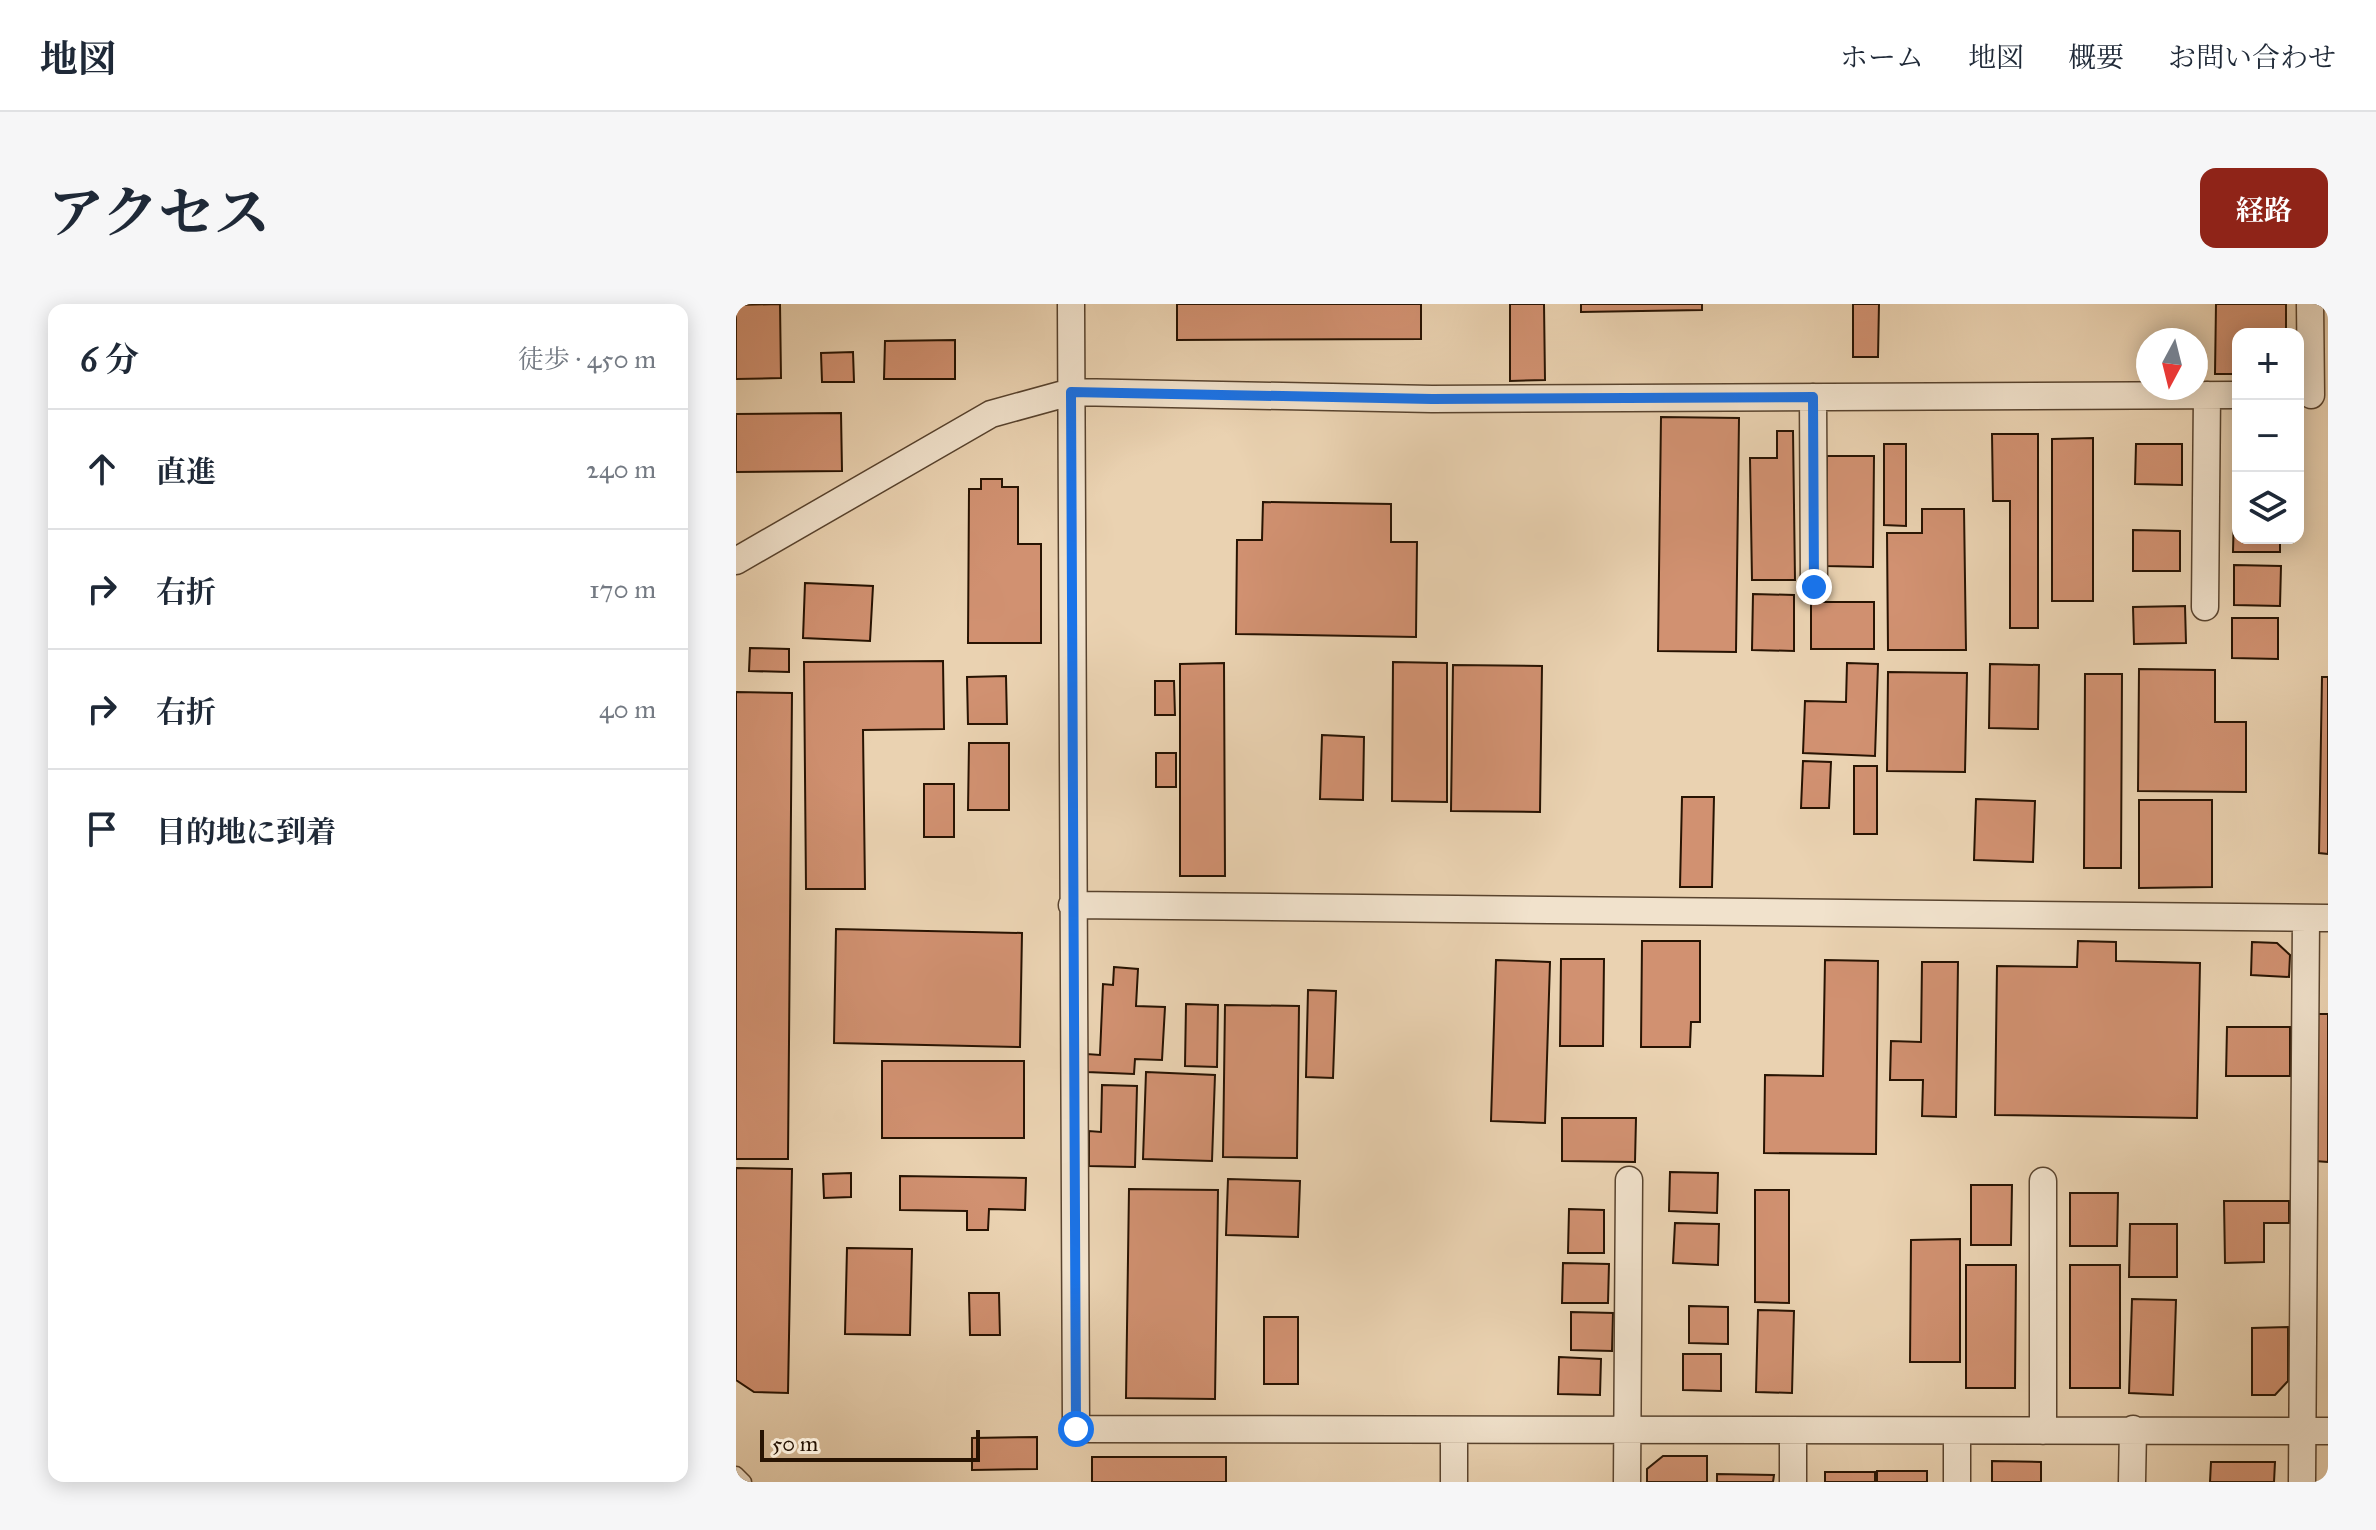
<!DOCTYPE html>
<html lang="ja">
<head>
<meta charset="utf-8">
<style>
  body { margin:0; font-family:"IM FELL Great Primer","Noto Serif JP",serif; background:#f6f6f7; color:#1f2937 }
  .controls { position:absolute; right:24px; top:24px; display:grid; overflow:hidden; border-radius:16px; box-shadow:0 4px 20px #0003 }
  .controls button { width:72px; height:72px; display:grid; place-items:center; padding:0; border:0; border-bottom:2px solid #e0e1e3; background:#fff; color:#1f2937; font:40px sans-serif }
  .compass { position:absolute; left:1400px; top:24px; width:72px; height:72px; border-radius:50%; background:#fff; box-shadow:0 4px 20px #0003; rotate:187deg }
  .scale { position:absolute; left:24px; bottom:20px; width:220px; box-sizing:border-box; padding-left:8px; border:4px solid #271302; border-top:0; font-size:22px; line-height:28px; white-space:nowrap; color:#271302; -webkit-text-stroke:6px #f1e2cc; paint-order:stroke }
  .stop { position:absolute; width:24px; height:24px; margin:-18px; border:6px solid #1a73e8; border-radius:50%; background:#fff }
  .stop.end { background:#1a73e8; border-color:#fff; box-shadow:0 2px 8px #0008 }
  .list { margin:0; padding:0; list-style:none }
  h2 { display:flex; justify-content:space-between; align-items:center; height:104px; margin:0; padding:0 32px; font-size:34px }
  h2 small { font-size:26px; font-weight:400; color:#747a83 }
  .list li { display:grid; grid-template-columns:52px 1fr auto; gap:24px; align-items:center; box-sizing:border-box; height:120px; padding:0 32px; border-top:2px solid #e0e1e3 }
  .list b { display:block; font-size:30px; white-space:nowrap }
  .list em { font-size:26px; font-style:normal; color:#747a83 }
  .icon { flex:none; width:44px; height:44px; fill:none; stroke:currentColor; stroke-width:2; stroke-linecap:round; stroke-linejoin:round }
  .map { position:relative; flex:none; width:1592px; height:1178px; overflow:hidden; border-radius:16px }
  header { display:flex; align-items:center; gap:48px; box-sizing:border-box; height:112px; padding:0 40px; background:#fff; border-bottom:2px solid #e0e1e3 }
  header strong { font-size:38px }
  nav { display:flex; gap:44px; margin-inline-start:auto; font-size:28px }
  .intro { display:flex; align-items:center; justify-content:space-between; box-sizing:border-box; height:192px; padding:0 48px }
  h1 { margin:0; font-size:56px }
  .button { padding:20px 36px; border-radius:16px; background:#8f2418; color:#fff; font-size:28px; font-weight:700 }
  main { display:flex; gap:48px; padding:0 48px }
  aside { flex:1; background:#fff; border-radius:16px; box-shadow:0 4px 20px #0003 }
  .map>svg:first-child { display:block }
  .building { fill:#d19171; stroke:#271302; stroke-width:2 }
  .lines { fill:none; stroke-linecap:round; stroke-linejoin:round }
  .service-casing { stroke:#58432e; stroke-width:17 }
  .minor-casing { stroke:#58432e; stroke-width:29 }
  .service { stroke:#f1e2cc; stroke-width:14 }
  .minor { stroke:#f1e2cc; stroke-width:26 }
  .route { stroke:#1a73e8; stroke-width:10 }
</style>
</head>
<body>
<header>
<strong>地図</strong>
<nav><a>ホーム</a><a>地図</a><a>概要</a><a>お問い合わせ</a></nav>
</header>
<div class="intro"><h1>アクセス</h1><a class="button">経路</a></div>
<main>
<aside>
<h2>6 分<small>徒歩 · 450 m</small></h2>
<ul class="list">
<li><svg class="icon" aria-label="ahead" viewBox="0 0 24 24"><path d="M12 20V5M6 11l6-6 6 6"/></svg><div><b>直進</b></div><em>240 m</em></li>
<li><svg class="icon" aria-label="right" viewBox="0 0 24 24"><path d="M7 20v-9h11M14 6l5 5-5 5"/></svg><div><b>右折</b></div><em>170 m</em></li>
<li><svg class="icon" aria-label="right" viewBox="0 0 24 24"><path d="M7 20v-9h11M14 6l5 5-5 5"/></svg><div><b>右折</b></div><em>40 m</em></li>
<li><svg class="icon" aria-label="arrive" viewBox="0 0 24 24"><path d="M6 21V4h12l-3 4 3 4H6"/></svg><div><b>目的地に到着</b></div></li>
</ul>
</aside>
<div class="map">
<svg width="1592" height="1178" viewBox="0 0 1592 1178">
  <rect width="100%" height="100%" fill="#ead2b1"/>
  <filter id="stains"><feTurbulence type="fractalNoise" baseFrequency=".0025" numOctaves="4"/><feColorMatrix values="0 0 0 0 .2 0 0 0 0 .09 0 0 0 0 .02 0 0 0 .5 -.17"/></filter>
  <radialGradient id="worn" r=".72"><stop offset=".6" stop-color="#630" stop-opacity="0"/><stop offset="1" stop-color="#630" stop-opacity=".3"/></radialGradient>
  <!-- building -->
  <path class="building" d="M44,0l1,74 -45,1v-74z
    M441,0h244v35l-244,1z
    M774,0h34l1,76 -35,1z
    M845,0h121v6l-121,2z
    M1117,0h26l-1,53h-25z
    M1480,0h70v30h-48v40h-23z
    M219,36v39h-71l1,-38z
    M117,48l1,30h-32l-1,-29z
    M105,109l1,58 -106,1v-58z
    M925,113l78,1 -3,234 -78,-1z
    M1041,127h16l2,149h-43l-2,-122h27z
    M1256,130h46v194h-28v-127h-17z
    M1357,134v163h-41v-162z
    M1148,140h22v82l-22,-1z
    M1400,140h46v41l-47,-1z
    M1091,152h47l-1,111 -47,-1z
    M245,175h21v8h16v57h23v99h-73l1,-154h12z
    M527,198l128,2v38h26l-1,95 -180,-3 1,-94h25z
    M1186,205h42l2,141h-78l-1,-117h35z
    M1498,207h4v27h42v14h-47z
    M1397,226l47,1v40h-47z
    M1498,261l47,1 -1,40 -46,-1z
    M69,279l68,3 -3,55 -67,-3z
    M1017,290l41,1v56l-42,-1z
    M1075,298h63v47h-63z
    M1449,302l1,37 -52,1 -1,-37z
    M1496,314h46v41l-46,-1z
    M14,344l39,1v23l-40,-1z
    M207,357l1,68 -81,1 2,159h-59l-2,-227z
    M657,358l54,1v139l-55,-1z
    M488,359l1,213h-45v-212z
    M1111,359l31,1 -3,92 -72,-3 2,-52 41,1z
    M1254,360l49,1 -1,64 -49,-1z
    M717,361l89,1 -2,146 -89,-1z
    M1403,365l76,1v52h31v70l-108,-1z
    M1152,368l79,1 -2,99 -78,-1z
    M1349,370h37l-1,194h-37z
    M270,372l1,48h-39l-1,-47z
    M1586,373h6v177l-9,-1z
    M419,377h19l1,34h-20z
    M0,388l56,1 -4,466h-52z
    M586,431l42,2 -1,63 -43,-1z
    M233,439h40v67h-41z
    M420,449h20v34h-20z
    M1067,457l28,1 -2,46h-28z
    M1118,462h23v68h-23z
    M188,480h30v53h-30z
    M946,493h32l-2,90h-32z
    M1240,495l59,2 -2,61 -59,-2z
    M1403,496h73v87l-73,1z
    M100,625l186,4 -2,114 -186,-4z
    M906,637h58v81h-9l-1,25h-49z
    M1342,637l38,1v19l84,2 -3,155 -202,-3 2,-149 80,1z
    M1516,638l25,1 13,12 -1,22 -38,-2z
    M825,655h43l-1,87h-43z
    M760,656l54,2 -5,161 -54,-2z
    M1089,656l53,1 -2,193 -112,-1 1,-78 58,1z
    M1186,658h36l-2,155 -34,-1 1,-36h-33l1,-39 30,1z
    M378,663l24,2 -2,37 29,1 -3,53 -27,-1 -1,15 -47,-2v-18l13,1 3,-71 10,1z
    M572,686l28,1 -3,87 -27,-1z
    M450,700l32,1 -1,62 -32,-1z
    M489,701l74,1 -2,152 -74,-1z
    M1581,710h11v148l-13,-1z
    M1491,723h63v49h-64z
    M146,757h142v77h-142z
    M410,768l69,3 -3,86 -69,-2z
    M366,781l35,1 -2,81 -46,-1v-35l12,1z
    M826,814h74l-1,44 -73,-1z
    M0,864l56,1 -4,224 -34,-1 -18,-12z
    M934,868l48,1 -1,40 -48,-2z
    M115,869v24l-27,1 -1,-24z
    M164,872l126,2 -1,32 -36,-1 -1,21h-21v-19l-67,-1z
    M492,875l72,2 -2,56 -72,-2z
    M1235,881h41l-1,60h-40z
    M393,885l89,1 -3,209 -89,-1z
    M1019,886h34v113l-34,-1z
    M1334,889h48l-1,53h-47z
    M1488,897h65v22h-25v39l-39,1z
    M833,905l35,1v43h-36z
    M939,919l44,1 -1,41 -45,-2z
    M1394,920h47v53h-48z
    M1224,935v123h-50l1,-122z
    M111,944l65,1 -2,86 -65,-1z
    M827,959l46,1 -1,39h-46z
    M1230,961h50l-1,123h-49z
    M1334,961h50v123h-50z
    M233,989h30l1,42h-30z
    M1396,995l44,1 -3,95 -44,-2z
    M953,1002l39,1v37l-39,-1z
    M1022,1006l36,1 -2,82 -36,-1z
    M835,1008l42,1 -1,38 -41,-1z
    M528,1013h34v67h-34z
    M1552,1023v54l-13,14h-23v-67z
    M947,1050h38v37l-38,-1z
    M823,1053l42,2 -1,36 -42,-1z
    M301,1133v32l-65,1v-32z
    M927,1152h44v26h-60v-13z
    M356,1153h134v25h-134z
    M1256,1157l49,1v20h-49z
    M1475,1158h64l-1,20h-64z
    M1141,1167h50v11h-50z
    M1089,1168h50v10h-50z
    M981,1170l57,1 -1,7h-56z"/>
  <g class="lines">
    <defs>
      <path id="service" d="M0,1170l8,8"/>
      <path id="minor" d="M335,0l5,1125 1252,2
        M1574,0l1,91
        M1077,93l1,190
        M0,257l255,-147 80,-22 361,7 806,-4
        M1469,303l2,-212
        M336,601l1256,13
        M718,1127v51
        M1057,1127v51
        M1307,1127v-250
        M1221,1128v50
        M891,1178l2,-302
        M1396,1178l1,-53
        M1566,1178l4,-564"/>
    </defs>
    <!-- service casing -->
    <use href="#service" class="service-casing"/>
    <!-- minor casing -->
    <use href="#minor" class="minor-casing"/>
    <!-- service -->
    <use href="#service" class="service"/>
    <!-- minor -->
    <use href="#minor" class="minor"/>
  </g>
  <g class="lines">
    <!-- route -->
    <path class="route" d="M340,1125l-5,-1037 361,7 381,-2 1,190"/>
  </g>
  <rect width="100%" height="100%" filter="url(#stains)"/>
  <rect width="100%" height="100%" fill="url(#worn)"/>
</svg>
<div class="controls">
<button>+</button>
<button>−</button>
<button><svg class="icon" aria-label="layers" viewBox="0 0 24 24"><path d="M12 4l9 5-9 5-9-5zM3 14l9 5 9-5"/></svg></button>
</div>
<svg class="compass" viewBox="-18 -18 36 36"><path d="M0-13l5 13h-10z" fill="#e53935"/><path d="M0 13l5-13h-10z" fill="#747a83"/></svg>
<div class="scale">50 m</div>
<div class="stop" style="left:340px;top:1125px"></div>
<div class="stop end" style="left:1078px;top:283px"></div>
</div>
</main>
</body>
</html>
